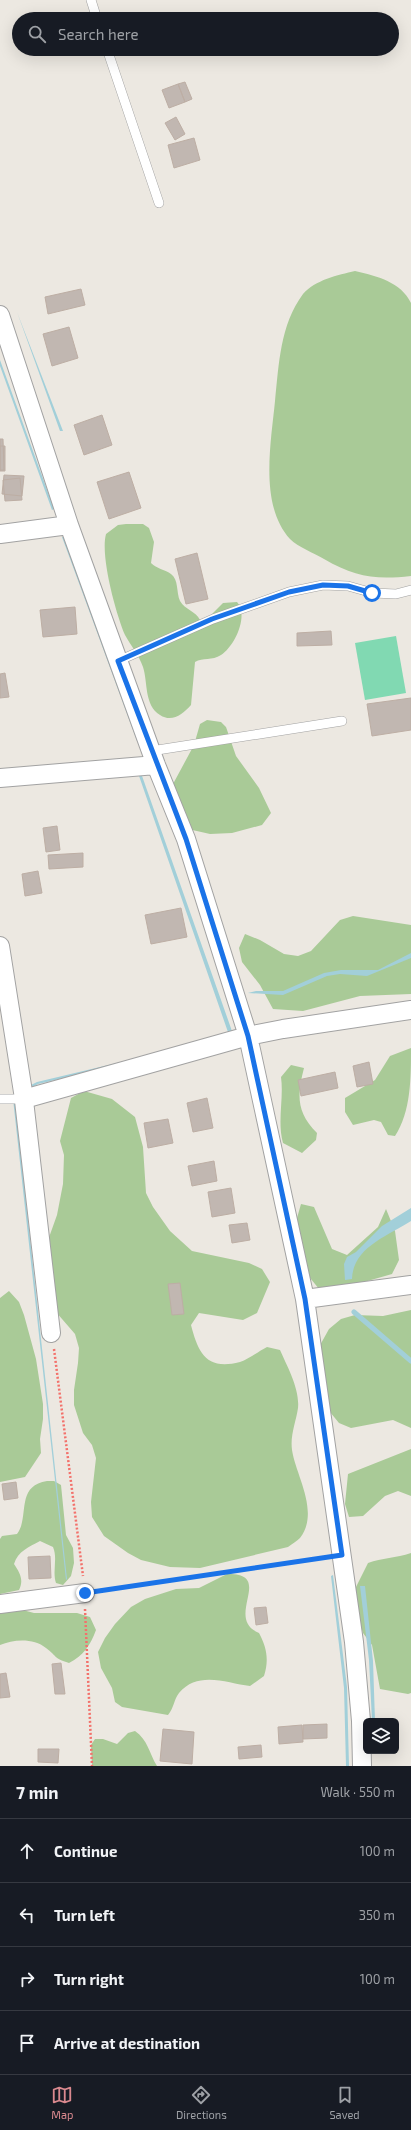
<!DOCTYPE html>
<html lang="en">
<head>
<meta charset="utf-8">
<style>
  body { margin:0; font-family:"Exo 2",sans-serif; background:#20242c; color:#f1f3f6 }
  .controls { position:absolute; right:12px; bottom:12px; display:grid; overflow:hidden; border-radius:6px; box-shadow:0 4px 16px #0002 }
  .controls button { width:36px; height:36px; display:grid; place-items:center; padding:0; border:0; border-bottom:1px solid #363941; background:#171b24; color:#f1f3f6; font:20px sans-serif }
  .stop { position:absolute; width:12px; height:12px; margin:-9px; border:3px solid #1a73e8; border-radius:50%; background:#fff }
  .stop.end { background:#1a73e8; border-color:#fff; box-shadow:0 1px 4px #0008 }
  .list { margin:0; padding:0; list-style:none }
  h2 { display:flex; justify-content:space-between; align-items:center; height:52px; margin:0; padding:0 16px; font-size:17px }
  h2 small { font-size:13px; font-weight:400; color:#9ea1a6 }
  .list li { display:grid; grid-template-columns:26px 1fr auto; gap:12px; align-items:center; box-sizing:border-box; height:64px; padding:0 16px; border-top:1px solid #363941 }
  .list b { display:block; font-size:15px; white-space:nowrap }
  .list em { font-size:13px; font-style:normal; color:#9ea1a6 }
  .icon { flex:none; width:22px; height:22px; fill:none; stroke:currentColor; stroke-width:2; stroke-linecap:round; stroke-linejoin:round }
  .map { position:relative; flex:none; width:411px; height:1766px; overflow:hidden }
  .search { position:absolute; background:#171b24; box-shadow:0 4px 16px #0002; left:12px; right:12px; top:12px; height:44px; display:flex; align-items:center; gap:10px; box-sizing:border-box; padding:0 14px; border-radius:22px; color:#9ea1a6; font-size:15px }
  .sheet { height:308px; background:#171b24 }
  nav { display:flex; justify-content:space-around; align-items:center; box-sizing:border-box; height:56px; border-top:1px solid #363941; background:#171b24; font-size:11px; color:#9ea1a6 }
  nav a { display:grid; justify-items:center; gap:2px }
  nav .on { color:#da898f }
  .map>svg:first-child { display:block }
  .forest { fill:#a9ca97 }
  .pitch { fill:#81d9b2 }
  .water { fill:#a2cfd9 }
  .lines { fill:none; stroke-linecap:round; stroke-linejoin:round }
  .stream { stroke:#a2cfd9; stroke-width:5 }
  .building { fill:#c1b7b1; stroke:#bdaea4 }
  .service-casing { stroke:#a2a2a2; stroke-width:10 }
  .minor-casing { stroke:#a2a2a2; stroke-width:20 }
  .path { stroke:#f3716b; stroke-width:2.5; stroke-dasharray:2 2; stroke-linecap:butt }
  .service { stroke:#fff; stroke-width:9 }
  .minor { stroke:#fff; stroke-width:18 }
  .route { stroke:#1a73e8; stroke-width:5 }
</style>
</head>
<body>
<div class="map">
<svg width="411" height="1766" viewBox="0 0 411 1766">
  <rect width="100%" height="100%" fill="#ece8e1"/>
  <!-- forest -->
  <path class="forest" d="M355,271c22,5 46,11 56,32v273c-36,4 -56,1 -87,-17 -10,-6 -26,-12 -34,-20 -31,-34 -19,-96 -15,-138 4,-37 5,-76 28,-107 12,-14 35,-19 52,-23z
    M126,524h17l6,4 5,14 -3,21c6,6 13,6 20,11 8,6 5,18 9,27 5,9 16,10 20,19l7,-1 16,-16 14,-1c12,13 -2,44 -16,53 -9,6 -18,2 -26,7l-4,43c-8,9 -19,18 -31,10 -16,-10 -12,-33 -17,-48 -4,-12 -12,-21 -18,-32 -9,-21 -25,-79 -19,-101l12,-9z
    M207,720l14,2 5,5 10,29 23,32 12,25 -9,12 -30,8 -22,1 -22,-5 -16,-38 1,-7 21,-39 6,-21z
    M353,916l58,9v69l-51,2 -57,15 -30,-2 -13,-24 -18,-23 -3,-14 6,-14 15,6 24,14 14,2 13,-5 29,-31z
    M411,1048c0,30 0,64 -16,88l-7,-1 -7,-13 -7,-2 -21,5 -8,-13v-14l30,-18 15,-24z
    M291,1065l13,3c-7,27 -8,44 13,65l-1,7 -14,13 -19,-10c-6,-22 1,-44 -2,-66z
    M84,1091l28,8 23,18 8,30 3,46 7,14 17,24 22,20 57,12 13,6 8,13 -13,31 -14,7 -44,-7 -8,12c7,27 15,46 49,37 9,-3 19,-11 27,-15l13,3c7,16 20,39 18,58 -2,14 -8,27 -6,42 4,26 28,62 8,88 -3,3 -8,6 -12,9l-88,21 -30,-1 -29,-7 -13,-7 -24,-17 -12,-19 -1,-15 5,-44 -4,-13 -9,-12 -9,-28v-15l4,-27 1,-15 -4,-14 -19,-22 -9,-69 10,-28 6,-31 1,-29 -4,-14 11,-43z
    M301,1204l13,3 18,42 15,6 31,-28 8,-18 9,22 4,29 -7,14 -28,8 -25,13h-15l-18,-22 -13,-41z
    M9,1291l10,11 5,13 12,44 7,45v15l-3,20 1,14 -16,24 -25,5v-184z
    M411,1310v118l-18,-8 -42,8 -12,-5 -9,-11 -16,-56 15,-27 12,-10 14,-4 28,1z
    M411,1449v47l-13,-5 -13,5 -22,20 -14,1 -4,-13 3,-30z
    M47,1481h7l7,4 5,50 7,13 1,15 -3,13 -8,9 -7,-2c-4,-12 2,-24 -3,-36l-13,-6c-11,6 -22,10 -26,23 6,9 10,16 5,26l-19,4v-55l2,-3 15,-2c13,-17 -2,-48 30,-53z
    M411,1553v140l-3,1 -28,-5 -8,-44 -9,-12 -9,-29 1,-15 13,-26c14,-5 28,-5 43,-10z
    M227,1574c49,-1 -4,44 32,59 8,15 10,27 5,43l-14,10c-23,-3 -52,-16 -71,7 -5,6 -5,15 -11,22l-46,-8 -7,-5 -3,-14 -11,-20 -3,-16 7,-14 10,-14 16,-17 14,-8 31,-10 23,-1z
    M0,1604l34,9h43l13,4 6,13c-6,16 -12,25 -27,33 -16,-5 -12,-7 -23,-15 -12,-10 -32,-9 -46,-3z
    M135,1731c13,9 14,22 22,35h-65l-1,-21 4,-6h8l14,5 11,-11z"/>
  <!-- pitch -->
  <path class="pitch" d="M396,636l10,57 -41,7 -10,-57z"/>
  <!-- water -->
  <path class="water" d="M17,312l46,119h-3z
    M0,360l54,149 -2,1 -52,-144z
    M62,537h3l74,204h-2z
    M138,773h3l92,261 -6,6 -189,44 -20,11 -3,4 52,480 -1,1 -53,-481 6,-8 18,-9 189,-45 3,-2z
    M411,953v5l-44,18 -27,-2 -13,2 -44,19 -35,-2 8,-2h27l41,-18 17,-3h37z
    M411,1208v13c-23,15 -58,26 -59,58l-7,1 -1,-16 3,-7 9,-5 26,-26z
    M333,1575l14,112 2,79h-3l-2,-78 -13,-112z
    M360,1586h5l8,75 2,60h-3l-3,-61z"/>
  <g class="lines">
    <!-- stream -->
    <path class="stream" d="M354,1312l57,49"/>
  </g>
  <!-- building -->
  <path class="building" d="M185,82l7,17 -7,3 -7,-18z
    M178,84l7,18 -16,6 -7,-18z
    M176,117l9,17 -10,6 -10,-17z
    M194,138l6,22 -26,8 -6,-23z
    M81,289l4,16 -37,9 -3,-17z
    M69,327l9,31 -26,8 -9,-32z
    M102,415l10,30 -28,10 -10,-30z
    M0,439h3l1,31h-4z
    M0,446h5v25h-5z
    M129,472l12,36 -32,11 -12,-37z
    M4,475l20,1 -2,20 -20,-2z
    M20,478l2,22 -17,1 -2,-21z
    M197,553l11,46 -22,5 -11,-45z
    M75,607l2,27 -34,3 -3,-27z
    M331,631l1,14 -35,1v-13z
    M5,673l4,24 -9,1v-24z
    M411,698v32l-39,6 -5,-32z
    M57,826l3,24 -14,2 -3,-24z
    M83,853v14l-34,2 -1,-14z
    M38,871l4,22 -17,3 -3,-22z
    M181,908l6,29 -36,7 -6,-29z
    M369,1062l4,22 -16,3 -4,-21z
    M335,1072l3,16 -37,8 -3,-16z
    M207,1098l6,30 -20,4 -6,-29z
    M168,1119l5,24 -25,5 -4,-25z
    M214,1161l3,20 -25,5 -4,-20z
    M231,1188l4,25 -23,4 -4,-25z
    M247,1223l3,17 -18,3 -3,-18z
    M180,1283l4,31 -12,1 -4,-31z
    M16,1482l2,16 -14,2 -2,-16z
    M50,1556l1,22 -22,1 -1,-22z
    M266,1607l2,16 -12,2 -2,-17z
    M61,1663l4,31h-10l-3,-30z
    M6,1673l4,24 -10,1v-24z
    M327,1724v14l-24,1v-14z
    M302,1725l1,17 -24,2 -1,-17z
    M163,1729l31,3 -2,32 -32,-3z
    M261,1745l1,12 -23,2 -1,-12z
    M38,1749h21l-1,14 -20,-1z"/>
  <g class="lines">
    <defs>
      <path id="service" d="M91,0l6,19
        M107,49l52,154
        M118,661l95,-42 76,-27 34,-7 25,1 25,7 23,1 15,-4
        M151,751l191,-30
        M0,1099h24"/>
      <path id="minor" d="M0,315l69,210 87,240 30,74 62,197 57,263 49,343 7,79 1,45
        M0,534l69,-9
        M0,778l156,-13
        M0,946l23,146 28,241
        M24,1099l224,-63 35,-7 128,-19
        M305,1299l106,-14
        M0,1604l85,-11"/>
    </defs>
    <!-- service casing -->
    <use href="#service" class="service-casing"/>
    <!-- minor casing -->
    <use href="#minor" class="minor-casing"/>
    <!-- path -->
    <path class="path" d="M54,1349l29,227
      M101,1591l225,-34
      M85,1609l7,157"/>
    <!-- service -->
    <use href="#service" class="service"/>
    <!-- minor -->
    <use href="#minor" class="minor"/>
  </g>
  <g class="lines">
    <!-- route -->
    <path class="route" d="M85,1593l257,-38 -37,-256 -57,-263 -62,-197 -68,-178 94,-42 77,-27 34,-7 25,1 24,7"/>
  </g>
</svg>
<div class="controls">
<button><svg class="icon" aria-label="layers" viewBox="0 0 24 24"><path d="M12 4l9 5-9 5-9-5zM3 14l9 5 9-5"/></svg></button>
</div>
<div class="stop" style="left:372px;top:593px"></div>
<div class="stop end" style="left:85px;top:1593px"></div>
<div class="search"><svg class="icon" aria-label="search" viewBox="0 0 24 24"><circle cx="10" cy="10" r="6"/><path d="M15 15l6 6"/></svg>Search here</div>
</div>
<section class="sheet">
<h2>7 min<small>Walk · 550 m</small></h2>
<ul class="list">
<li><svg class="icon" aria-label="ahead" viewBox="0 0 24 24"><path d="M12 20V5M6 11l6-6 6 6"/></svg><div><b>Continue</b></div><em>100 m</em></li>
<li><svg class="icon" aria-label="left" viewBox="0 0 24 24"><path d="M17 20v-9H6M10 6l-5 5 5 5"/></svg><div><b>Turn left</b></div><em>350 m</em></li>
<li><svg class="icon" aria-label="right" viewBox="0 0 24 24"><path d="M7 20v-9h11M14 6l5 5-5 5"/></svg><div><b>Turn right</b></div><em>100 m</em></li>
<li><svg class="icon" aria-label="arrive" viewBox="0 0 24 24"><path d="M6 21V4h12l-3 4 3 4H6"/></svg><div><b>Arrive at destination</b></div></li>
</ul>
</section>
<nav>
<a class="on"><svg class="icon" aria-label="map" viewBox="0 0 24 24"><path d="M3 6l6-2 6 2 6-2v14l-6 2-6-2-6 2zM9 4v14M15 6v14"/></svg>Map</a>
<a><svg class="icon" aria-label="directions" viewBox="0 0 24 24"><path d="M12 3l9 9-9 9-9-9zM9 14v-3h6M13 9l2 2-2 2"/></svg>Directions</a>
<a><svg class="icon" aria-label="saved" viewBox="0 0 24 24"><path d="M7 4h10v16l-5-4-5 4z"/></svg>Saved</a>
</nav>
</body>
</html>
